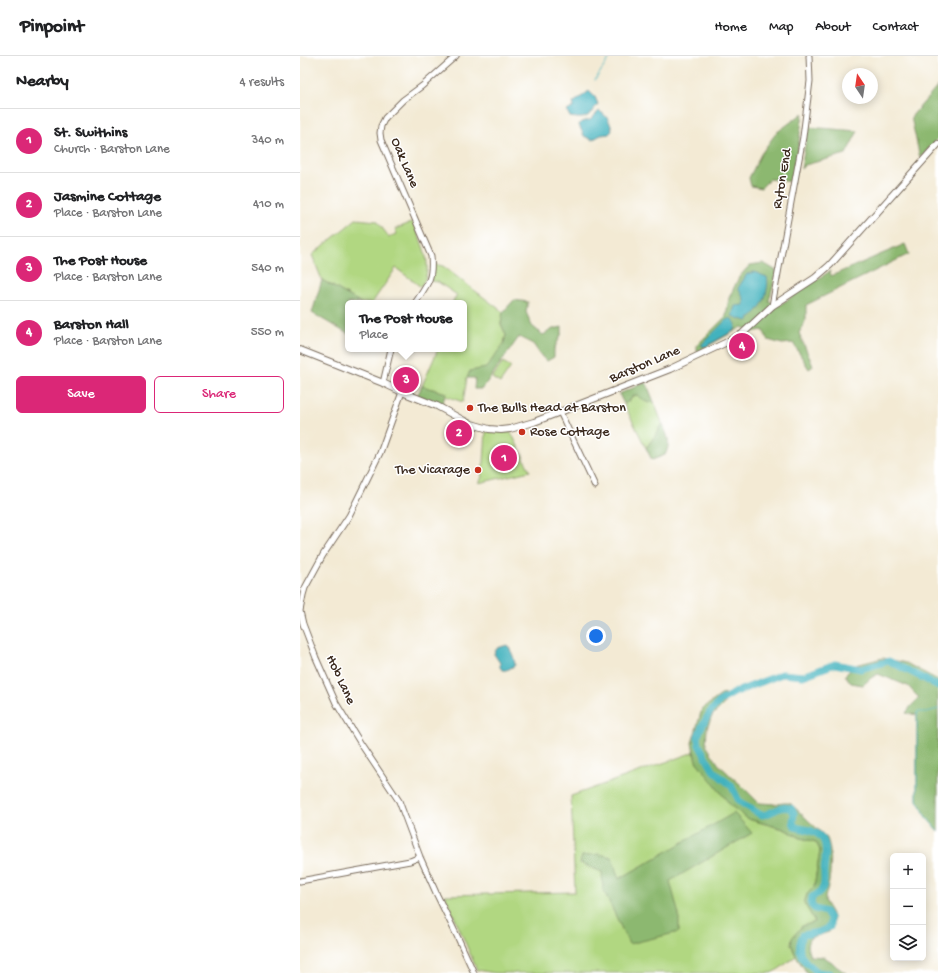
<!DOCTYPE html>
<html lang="en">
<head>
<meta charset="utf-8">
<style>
  body { margin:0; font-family:"Gochi Hand",sans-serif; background:#f6f6f6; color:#202124 }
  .controls { position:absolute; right:12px; bottom:12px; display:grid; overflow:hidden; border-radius:6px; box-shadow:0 2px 10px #0003 }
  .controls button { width:36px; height:36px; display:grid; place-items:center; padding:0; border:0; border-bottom:1px solid #e0e0e0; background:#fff; color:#202124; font:20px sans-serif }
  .compass { position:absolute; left:542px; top:12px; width:36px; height:36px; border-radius:50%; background:#fff; box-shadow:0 2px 10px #0003; rotate:347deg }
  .you { position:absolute; left:296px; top:580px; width:14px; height:14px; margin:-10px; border:3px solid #fff; border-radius:50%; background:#1a73e8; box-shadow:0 0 0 6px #1a73e833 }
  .badge { display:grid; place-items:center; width:26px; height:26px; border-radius:50%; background:#db2777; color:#fff; font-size:13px; font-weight:700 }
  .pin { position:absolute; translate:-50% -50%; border:2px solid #fff; box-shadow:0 1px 4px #0006 }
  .popup { position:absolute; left:45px; top:244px; width:122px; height:52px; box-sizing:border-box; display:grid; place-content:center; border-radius:6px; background:#fff; filter:drop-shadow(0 1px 3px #0005); font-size:13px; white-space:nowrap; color:#757577 }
  .popup b { font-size:15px; color:#202124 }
  .popup::after { content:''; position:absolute; left:50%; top:100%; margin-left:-8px; border:8px solid transparent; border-top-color:#fff }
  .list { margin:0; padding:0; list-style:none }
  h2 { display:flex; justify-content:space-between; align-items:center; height:52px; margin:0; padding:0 16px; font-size:17px }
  h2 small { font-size:13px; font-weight:400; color:#757577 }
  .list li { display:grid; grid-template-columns:26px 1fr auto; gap:12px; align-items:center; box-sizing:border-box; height:64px; padding:0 16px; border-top:1px solid #e0e0e0 }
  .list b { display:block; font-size:15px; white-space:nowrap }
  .list p { margin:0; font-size:13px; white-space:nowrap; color:#757577 }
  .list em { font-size:13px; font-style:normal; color:#757577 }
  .actions { display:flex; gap:8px; padding:12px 16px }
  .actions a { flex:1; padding:9px 0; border:1px solid #db2777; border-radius:6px; text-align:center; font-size:14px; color:#db2777 }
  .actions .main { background:#db2777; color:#fff }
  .icon { flex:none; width:22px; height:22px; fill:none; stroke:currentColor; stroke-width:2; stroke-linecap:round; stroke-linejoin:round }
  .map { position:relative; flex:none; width:638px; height:917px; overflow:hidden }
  header { display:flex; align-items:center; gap:24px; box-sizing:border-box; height:56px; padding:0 20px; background:#fff; border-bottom:1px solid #e0e0e0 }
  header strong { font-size:19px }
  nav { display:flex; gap:22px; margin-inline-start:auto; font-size:14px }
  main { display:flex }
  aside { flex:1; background:#fff }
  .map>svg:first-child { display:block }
  .green { fill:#b1d781; stroke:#768050 }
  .forest { fill:#8cb86f; stroke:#647146 }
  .water { fill:#43b2be; stroke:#3f6e6e }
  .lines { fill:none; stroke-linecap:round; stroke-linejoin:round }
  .stream { stroke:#43b2be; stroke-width:1 }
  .river { stroke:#43b2be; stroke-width:7 }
  .minor-casing { stroke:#7b6d5e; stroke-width:7 }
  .tertiary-casing { stroke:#7b6d5e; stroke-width:8 }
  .minor { stroke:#fff; stroke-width:5 }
  .tertiary { stroke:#fff; stroke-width:6 }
  .poi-dot { fill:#c8321e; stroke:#fff; stroke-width:1.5 }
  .labels { text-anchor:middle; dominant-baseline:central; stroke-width:3; stroke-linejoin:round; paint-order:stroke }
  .street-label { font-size:14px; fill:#3b2a1e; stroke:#fff }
  .poi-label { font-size:14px; fill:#3b2a1e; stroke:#fff; text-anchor:start }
</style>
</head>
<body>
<header>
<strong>Pinpoint</strong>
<nav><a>Home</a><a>Map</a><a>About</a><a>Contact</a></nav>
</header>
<main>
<aside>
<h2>Nearby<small>4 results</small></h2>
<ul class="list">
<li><span class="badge">1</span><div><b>St. Swithins</b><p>Church · Barston Lane</p></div><em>340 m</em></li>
<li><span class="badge">2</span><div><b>Jasmine Cottage</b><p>Place · Barston Lane</p></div><em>410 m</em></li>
<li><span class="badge">3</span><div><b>The Post House</b><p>Place · Barston Lane</p></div><em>540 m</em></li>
<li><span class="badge">4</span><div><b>Barston Hall</b><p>Place · Barston Lane</p></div><em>550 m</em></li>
</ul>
<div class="actions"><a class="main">Save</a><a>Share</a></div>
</aside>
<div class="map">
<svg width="638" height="917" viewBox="0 0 638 917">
  <rect width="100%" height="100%" fill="#fff"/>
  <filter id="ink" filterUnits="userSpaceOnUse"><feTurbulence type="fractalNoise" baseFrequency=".025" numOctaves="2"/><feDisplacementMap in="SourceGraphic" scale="8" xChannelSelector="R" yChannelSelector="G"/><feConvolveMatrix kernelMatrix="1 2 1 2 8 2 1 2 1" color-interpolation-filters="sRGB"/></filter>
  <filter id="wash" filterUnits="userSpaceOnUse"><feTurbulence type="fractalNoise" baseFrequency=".012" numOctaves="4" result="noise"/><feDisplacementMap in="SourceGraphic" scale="16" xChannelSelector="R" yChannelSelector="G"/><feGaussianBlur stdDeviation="0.9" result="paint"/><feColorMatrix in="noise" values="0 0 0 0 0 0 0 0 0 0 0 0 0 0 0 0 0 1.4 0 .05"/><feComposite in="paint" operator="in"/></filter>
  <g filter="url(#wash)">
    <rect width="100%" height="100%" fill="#f3ead4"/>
    <!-- green -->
    <path class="green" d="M56,163l21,2 12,16 8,-3 -2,-5 18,-7c6,15 18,37 13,54 -1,4 -4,8 -5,11l-25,-19 -24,35h-11l-39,-23 -10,-25z
      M134,208l9,2 22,17 38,29 -2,12 5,11 -2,8 -18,26 -16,2 -3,7 -4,24 -18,-6 1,-3 -24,-7 16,-37h26v-46h-12l5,-8 -19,-13 -7,-1z
      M203,306l8,5 -11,16 -8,-5z
      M337,339l12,8 5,-1 9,23 -3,1 -2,6 -12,16 -22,-44 6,-4 3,-4z
      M186,375l25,1 19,39 -51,12 3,-6 -1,-4 3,-11z
      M394,696l2,9 52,58 36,10 17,9 15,4 4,8 -6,37 -7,7 9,28 -25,22 5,12 -17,13 -8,4h-276l-18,-3 -32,-75 130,-3 -4,-96z"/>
    <!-- forest -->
    <path class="forest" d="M638,30v53l-18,19 -9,-41z
      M503,57l-10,69 -23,-3 -9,9 -10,-2 -2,-8 12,-24 15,-21z
      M508,71l50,4 -12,23 -41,11 -4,4z
      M605,188l4,10 -103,51v14l-7,14 14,33 -4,3 -16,-26 -11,1 -14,-4 -5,-10 -12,2v-1l-9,-4 -45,25v-7l29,-29 3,-18 10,-21 11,-12 13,-2 14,8 -8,30 9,5 52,-35 1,5z
      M22,224l39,23h-13v31l-36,-21z
      M214,244l14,2 -2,10 6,14 11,9 10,-6 9,-2v6l-8,16v8l-7,4 -5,-4 -9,-13 -14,-7 -37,52h-8l1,-11h-8l3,-7 16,-3 18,-25 2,-8 -5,-11 2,-12z
      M346,326l8,20c-8,2 -12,-2 -17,-7l-4,1 -3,4 -6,4 -5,-10z
      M122,330l24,7 -4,12 -25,-9z
      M363,369c5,12 8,18 2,30l-13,5 -6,-12 12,-16 2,-6z
      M583,602l23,5 32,17v151l-10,-12 -11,-19v-85l-11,-2 5,-7 8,-8 -11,-12 -30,-12 -7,4 -8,7 -12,-2 -6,-8 11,-10z
      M424,637v11l-12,12 -5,12 -1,17 13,20 23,21 17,17 18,1 7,-1h6l37,35c5,13 4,30 2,44 -1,6 -4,13 -4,18 1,5 4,8 6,12 4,7 2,14 -2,20l-19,6c-4,7 -3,10 0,18l14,1 8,5 5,5 9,6h-39l-10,-15 -6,-14 1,-6 10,-12 13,-4 -11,-19 3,-9 7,-7 6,-37 -4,-8 -15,-4 -17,-9 -36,-10 -17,-13 -35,-45 -4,-18 10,-34z
      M434,757l18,20 -82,48 9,34v17l-50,12 -26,-55 -1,-17 -22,-9 2,-7 17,-2 13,3 7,22z"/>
    <!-- water -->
    <path class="water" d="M289,35l6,6 3,7c-10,13 -11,16 -28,13l-3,-6 7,-4 -1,-4z
      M299,55c8,4 12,12 13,20l-3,3 -8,1 -9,5 -8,-4 -5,-11 2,-3 9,-2z
      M454,216l13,5c1,4 1,7 0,12 -3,16 -8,21 -20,32l-7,-2 -8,-3 3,-10 9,-1v-6l-6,-11 9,-14z
      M431,262l5,6 -1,6 -30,17 -4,-2 25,-25z
      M207,589c4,4 8,15 8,20 -4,3 -8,6 -13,5l-2,-3v-4l-6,-9c1,-7 8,-7 13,-9z"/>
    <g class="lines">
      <!-- stream -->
      <path class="stream" d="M295,24l16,-24
        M638,653l-11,3h-10v88l11,19 10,12"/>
      <!-- river -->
      <path class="river" d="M529,917c-3,0 -7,0 -10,-1 -2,0 -5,-3 -7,-5 -12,-8 -16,-19 -9,-32l16,-3 11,-5v-9l-4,-6 -11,-3 -4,-4 1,-8c4,-2 8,-4 10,-8 3,-4 2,-10 2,-15 0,-10 5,-29 -3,-37 -6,-7 -17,-8 -26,-10l-2,-5 1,-9 -3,-5c-3,0 -8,-1 -10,0 -7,2 -12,7 -20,7l-18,-11 -4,-3 -8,-16 -8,-6 -10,-9 -14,-25 -1,-9 4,-10 8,-14 10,-11 16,-9 46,-18 21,2 32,-12 26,5 28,-8 49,25"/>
    </g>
  </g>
  <g filter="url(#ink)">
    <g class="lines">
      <defs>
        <path id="minor" d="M115,247c13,-19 18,-24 16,-47l-50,-116 -1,-7 1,-7 4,-8 18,-18 19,-14 34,-30
          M472,250l31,-169 7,-56 -1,-25
          M83,327l8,-34
          M102,336l-22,61 -31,63 -26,39 -18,33 -2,7 -3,16 3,13 13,34 20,45 25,41 38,57 21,56 17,38 21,43 16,35
          M260,356l35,74
          M0,825l110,-20 10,-4"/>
        <path id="tertiary" d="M0,294l83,33 19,9 35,14 31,17 21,6 12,1 9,-1 24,-7 26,-10 110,-43 55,-26 17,-9 30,-28 43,-28 15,-13 108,-121"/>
      </defs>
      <!-- minor casing -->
      <use href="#minor" class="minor-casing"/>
      <!-- tertiary casing -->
      <use href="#tertiary" class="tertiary-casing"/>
      <!-- minor -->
      <use href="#minor" class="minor"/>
      <!-- tertiary -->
      <use href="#tertiary" class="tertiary"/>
    </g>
  </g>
  <!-- markers -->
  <g class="poi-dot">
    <circle cx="170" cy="352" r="4"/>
    <circle cx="222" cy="376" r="4"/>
    <circle cx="178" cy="414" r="4"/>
  </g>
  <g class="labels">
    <!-- street labels -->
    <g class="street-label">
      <text transform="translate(104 107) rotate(67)">Oak Lane</text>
      <text transform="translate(483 123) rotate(-80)">Ryton End</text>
      <text transform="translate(345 309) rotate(-23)">Barston Lane</text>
      <text transform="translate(40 624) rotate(65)">Hob Lane</text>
    </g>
    <!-- poi labels -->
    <g class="poi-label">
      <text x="178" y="352">The Bulls Head at Barston</text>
      <text x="230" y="376">Rose Cottage</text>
      <text x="170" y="414" text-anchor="end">The Vicarage</text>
    </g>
  </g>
</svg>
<div class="controls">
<button>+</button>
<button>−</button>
<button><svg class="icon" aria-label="layers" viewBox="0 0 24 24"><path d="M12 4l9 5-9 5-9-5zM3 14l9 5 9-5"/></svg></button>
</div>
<svg class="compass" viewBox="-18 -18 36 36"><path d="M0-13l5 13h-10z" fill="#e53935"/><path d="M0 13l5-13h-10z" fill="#757577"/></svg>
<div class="you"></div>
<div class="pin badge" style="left:204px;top:402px">1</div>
<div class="pin badge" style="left:159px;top:377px">2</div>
<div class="pin badge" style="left:106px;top:324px">3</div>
<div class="popup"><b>The Post House</b>Place</div>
<div class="pin badge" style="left:442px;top:290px">4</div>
</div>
</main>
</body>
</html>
